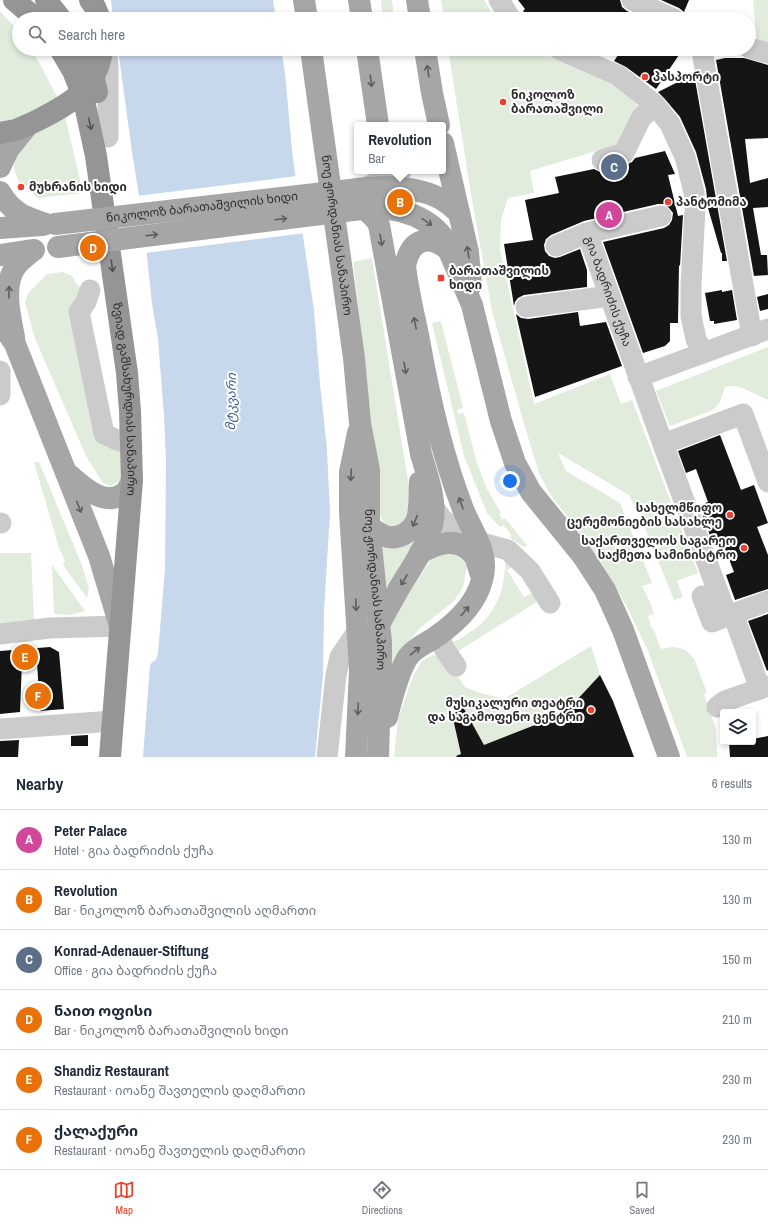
<!DOCTYPE html>
<html lang="en">
<head>
<meta charset="utf-8">
<style>
  body { margin:0; font-family:"Archivo Narrow","Noto Sans Georgian",sans-serif; background:#f6f6f7; color:#1f2937 }
  .controls { position:absolute; right:12px; bottom:12px; display:grid; overflow:hidden; border-radius:4px; box-shadow:0 2px 6px #0003 }
  .controls button { width:36px; height:36px; display:grid; place-items:center; padding:0; border:0; border-bottom:1px solid #e0e1e3; background:#fff; color:#1f2937; font:20px sans-serif }
  .you { position:absolute; left:510px; top:481px; width:14px; height:14px; margin:-10px; border:3px solid #fff; border-radius:50%; background:#1a73e8; box-shadow:0 0 0 6px #1a73e833 }
  .badge { display:grid; place-items:center; width:26px; height:26px; border-radius:50%; background:#e9412d; color:#fff; font-size:13px; font-weight:700 }
  .pin { position:absolute; translate:-50% -50%; border:2px solid #fff; box-shadow:0 1px 4px #0006 }
  .popup { position:absolute; left:354px; top:122px; width:92px; height:52px; box-sizing:border-box; display:grid; place-content:center; border-radius:4px; background:#fff; filter:drop-shadow(0 1px 3px #0005); font-size:13px; white-space:nowrap; color:#747a83 }
  .popup b { font-size:15px; color:#1f2937 }
  .popup::after { content:''; position:absolute; left:50%; top:100%; margin-left:-8px; border:8px solid transparent; border-top-color:#fff }
  .list { margin:0; padding:0; list-style:none }
  h2 { display:flex; justify-content:space-between; align-items:center; height:52px; margin:0; padding:0 16px; font-size:17px }
  h2 small { font-size:13px; font-weight:400; color:#747a83 }
  .list li { display:grid; grid-template-columns:26px 1fr auto; gap:12px; align-items:center; box-sizing:border-box; height:60px; padding:0 16px; border-top:1px solid #e0e1e3 }
  .list b { display:block; font-size:15px; white-space:nowrap }
  .list p { margin:0; font-size:13px; white-space:nowrap; color:#747a83 }
  .list em { font-size:13px; font-style:normal; color:#747a83 }
  .icon { flex:none; width:22px; height:22px; fill:none; stroke:currentColor; stroke-width:2; stroke-linecap:round; stroke-linejoin:round }
  .map { position:relative; flex:none; width:768px; height:757px; overflow:hidden }
  .search { position:absolute; background:#fff; box-shadow:0 2px 6px #0003; left:12px; right:12px; top:12px; height:44px; display:flex; align-items:center; gap:10px; box-sizing:border-box; padding:0 14px; border-radius:22px; color:#747a83; font-size:15px }
  .sheet { height:412px; background:#fff }
  nav { display:flex; justify-content:space-around; align-items:center; box-sizing:border-box; height:56px; border-top:1px solid #e0e1e3; background:#fff; font-size:11px; color:#747a83 }
  nav a { display:grid; justify-items:center; gap:2px }
  nav .on { color:#e9412d }
  .map>svg:first-child { display:block }
  .green { fill:#e1ecdc }
  .water { fill:#c7d7ec }
  .pier { fill:#fff }
  .building { fill:#151515 }
  .lines { fill:none; stroke-linecap:round; stroke-linejoin:round }
  .minor { stroke:#cbcbcb; stroke-width:21 }
  .major { stroke:#a6a6a6; stroke-width:22 }
  .highway { stroke:#959595; stroke-width:22 }
  .major-bridge { stroke:#a6a6a6; stroke-width:22 }
  .highway-bridge { stroke:#959595; stroke-width:22 }
  .oneway { stroke:#5e5e5e }
  .oneway2 { stroke:#525252 }
  .poi-dot { fill:#e9412d; stroke:#fff; stroke-width:1.5 }
  .labels { text-anchor:middle; dominant-baseline:central; stroke-width:4; stroke-linejoin:round; paint-order:stroke }
  .poi-label { font-size:12px; font-weight:bold; fill:#2e2e2e; stroke:#fff; text-anchor:start }
  .street-label { font-size:12px; fill:#2e2e2e; stroke:#fff }
  .water-label { font-size:13px; font-style:italic; fill:#3b6092; stroke:#fff }
</style>
</head>
<body>
<div class="map">
<svg width="768" height="757" viewBox="0 0 768 757">
  <rect width="100%" height="100%" fill="#fff"/>
  <!-- green -->
  <path class="green" d="M381,0h11l2,19h-11z
    M441,0h43l12,19h-52z
    M753,0h15v47l-11,-2z
    M0,11l19,21v17h12l9,15 15,29 10,23 18,77 -45,5 -4,-3 -5,-10 -7,3c-10,-20 -13,-29 6,-45l-15,-22 -13,5z
    M448,49h84l88,39 18,18 -22,39 -86,26 4,22 -26,5 -7,22 -1,30 34,154 76,-30 11,30 11,-4 66,173 -21,8 6,16 -9,3 -35,-86h-2l-5,-13 -3,-6 -71,-42 8,18 54,32 32,80 -10,3 8,16 4,12 -6,2 3,12h2l8,21c12,-3 24,-3 32,9h1l13,35 -3,1 12,35 1,28h-30l-39,-106 -22,-46 -27,-46 -49,-65 -11,-21 -14,-46 -33,-116 -21,-117z
    M372,258l38,235 -1,25 -16,10 -7,-1 -9,-17 -12,-148 -12,-100z
    M63,272l9,4 4,7 5,5 -11,26 24,124 29,14c1,18 6,24 -12,34l-8,-3 -17,-27 -52,-120 -9,-34 4,-10 18,-18z
    M441,321l22,87 -6,2 1,4 6,-1 12,47 11,29 14,24 -2,1 3,6 3,-2 22,27 -3,2 -14,-9 1,-4 -8,-9 -3,2 -13,-14 -23,-57 -32,-133z
    M768,347v53c-13,-5 -28,-18 -43,-13l-5,15 -7,8 -43,16 -14,-35z
    M34,462h5l42,101 8,25 -2,10 -24,-33 2,-4 -6,-13z
    M425,523l-38,68 -6,-47z
    M447,548l18,10 2,9 -4,20 -9,14 -34,27 -13,15 -16,39v-56l7,-16 38,-58z
    M0,553h31l3,68 -34,4z
    M506,558l11,7 -10,5 17,27 14,-7 2,10 -85,53 -5,-9c26,-14 42,-24 52,-55 2,-9 3,-21 4,-31z
    M52,565l33,46 -14,4 -17,-1z
    M591,646l9,29 31,82h-237l4,-38 15,-43 9,-15 11,-6 12,4 20,28 15,6 24,6z"/>
  <!-- water -->
  <path class="water" d="M111,0h162l3,19h-163z
    M118,49h163l4,24 7,77 12,93 10,67 6,74 7,65 3,64 -6,97 -1,65 -8,82h-172l7,-91 2,-4 4,-2 2,-7 7,-84 1,-108 -2,-45 -6,-77 -6,-35 -8,-77 -12,-75z"/>
  <!-- pier -->
  <path class="pier" d="M297,176l8,57 -160,20 -8,-57z"/>
  <!-- building -->
  <path class="building" d="M518,0h102l2,7 5,4 18,8h-113l-9,-8 2,-2z
    M661,0h28l-5,12 -5,-4z
    M622,49h61l-27,40 -30,-22 -12,-6z
    M725,58h19l24,7v73l-23,1 5,44 18,-5v29l-15,1 8,47h6l1,20 -14,1 -38,-216z
    M694,74l33,187h-5v-8h-1l-13,-45 -2,-19 -10,-37 -16,-35 -16,-19 -6,-6z
    M665,151l10,23 -7,1 10,41 5,-1 -3,51 -1,-1 -1,58h-8v18l-5,5 -22,7 -40,-111 61,-14 5,-3 3,-5 1,-7 -4,-5 -5,-4h-6l-74,17 -33,14 -5,4 -2,6 1,6 4,5 6,2 5,-1 20,-8 7,21v17l-63,8 -6,3 -3,4 -1,4 -10,-62 29,-4 -8,-40 34,-7 -4,-16 39,-8 6,3 6,-1 22,-7 4,-2 3,-4z
    M722,290v2l10,-2 5,30 -23,4v-3h-4l-5,-28z
    M768,294v15l-8,2 -3,-14z
    M578,312l2,14 26,-4 16,44 -87,31 -19,-83 5,4 7,1z
    M720,435l21,55 13,-5 14,38 -11,4 11,28v34l-33,11 -9,-25 8,-3 -12,-31 -9,3 -14,-39 9,-3 -12,-33 -10,4 -8,-22z
    M768,614v56l-1,1 -19,-50z
    M50,647l9,5 5,57 -24,2 -3,-49h-15l-2,50 -20,2v-63z
    M600,675l13,26 21,56h-177l-1,-1 5,-2 -9,-40 11,-7 21,38 69,-27 22,-16z
    M88,735v11h-17v-10z
    M768,736v21h-38l-1,-15h24v-3z
    M19,740l-1,17h-18v-16z"/>
  <g class="lines">
    <!-- minor -->
    <g class="minor">
      <path d="M499,0l12,19"/>
      <path d="M632,0l42,19"/>
      <path d="M749,48l19,5"/>
      <path d="M106,49l2,17v71"/>
      <path d="M558,49l61,27 36,29 15,19 15,33 9,35 1,17 -4,75v32l5,23 7,14"/>
      <path d="M705,49l-2,8 49,279"/>
      <path d="M602,160l22,-7 17,-35 14,-13"/>
      <path d="M365,188l36,-17"/>
      <path id="s1" d="M661,216l-74,17 76,211 80,-30 25,68"/>
      <path d="M556,246l31,-13"/>
      <path d="M90,290l-4,12 -7,10 25,122 13,6 15,5"/>
      <path d="M526,307l84,-11"/>
      <path d="M0,371v24"/>
      <path d="M638,377l130,-48"/>
      <path d="M663,444l64,172 6,-2"/>
      <path d="M433,506l9,13 15,11 22,12 29,8 22,21 20,32"/>
      <path d="M0,523h1"/>
      <path d="M702,596l10,26 15,-6"/>
      <path d="M0,634l50,-6 70,-2"/>
      <path d="M438,635l7,15 11,16"/>
      <path d="M760,689l-27,-75 35,-13"/>
      <path d="M717,707l8,-6 43,-15"/>
      <path d="M0,729l113,-8"/>
      <path d="M327,757l9,-82 4,-18 17,-25"/>
    </g>
    <!-- major -->
    <g class="major">
      <path d="M304,0l3,19"/>
      <path d="M359,0l3,19"/>
      <path d="M417,0l3,19"/>
      <path id="s2" d="M311,49l43,309 6,65 9,47v56l12,116v15l-3,100"/>
      <path d="M367,49l11,76"/>
      <path d="M425,49l7,44 7,32"/>
      <path d="M443,143l25,109 3,33"/>
      <path d="M0,167l8,-17 20,-25"/>
      <path d="M350,190c28,-4 63,-5 89,8 8,4 14,10 20,15"/>
      <path d="M0,192c12,21 25,25 46,32"/>
      <path d="M353,210c33,-5 68,0 90,27l29,68 29,116 14,42 16,29 52,64 22,34 18,40 46,127"/>
      <path d="M0,228l42,-3"/>
      <path d="M0,255l34,-5"/>
      <path d="M0,321l15,23 84,212 21,70"/>
      <path d="M14,337c-4,-21 -12,-52 2,-71 4,-6 11,-10 16,-15"/>
      <path d="M66,472c14,12 38,37 58,21 4,-3 6,-9 8,-13"/>
      <path d="M369,526c5,4 12,9 19,11 11,2 23,-5 28,-15 5,-12 3,-28 4,-40"/>
      <path d="M420,553c17,-10 38,-17 53,1 4,5 5,12 7,18"/>
      <path d="M360,670c10,-31 25,-57 41,-85 11,-18 29,-44 32,-65 3,-22 -6,-45 -12,-66l-42,-229c-4,-8 -9,-12 -16,-17"/>
      <path d="M387,717c4,-16 12,-47 21,-60 7,-10 20,-14 29,-21 20,-14 39,-32 45,-56 8,-27 -9,-46 -19,-71 -21,-54 -34,-112 -44,-169 -5,-25 -11,-49 -14,-74 6,-28 23,-32 44,-16"/>
      <path d="M356,757l4,-87 -10,-158v-40l8,-39"/>
    </g>
    <!-- highway -->
    <g class="highway">
      <path d="M14,0l22,19"/>
      <path d="M46,0l15,19"/>
      <path d="M90,0l5,7 5,12"/>
      <path id="s3" d="M60,49l13,22 10,25 13,60 31,217 3,38 2,69 -22,277"/>
      <path d="M80,49l12,23 5,20"/>
      <path d="M0,133l16,-3 12,-5"/>
    </g>
    <!-- major-bridge -->
    <g class="major-bridge">
      <path id="s4" d="M55,224l295,-34"/>
      <path d="M58,247l295,-37"/>
    </g>
    <!-- highway-bridge -->
    <path class="highway-bridge" d="M28,125c34,-17 70,-33 74,-76"/>
  </g>
  <!-- one-way arrows -->
  <defs><path id="oneway-shaft" d="M-6 0H5M1.5-3L5.5 0L1.5 3" fill="none" stroke-width="1.6" stroke-linecap="round" stroke-linejoin="round"/></defs>
  <g class="oneway">
    <use href="#oneway-shaft" transform="translate(428 71) rotate(-99)"/>
    <use href="#oneway-shaft" transform="translate(371 81) rotate(82)"/>
    <use href="#oneway-shaft" transform="translate(281 219) rotate(-7)"/>
    <use href="#oneway-shaft" transform="translate(427 222) rotate(34)"/>
    <use href="#oneway-shaft" transform="translate(152 235) rotate(-7)"/>
    <use href="#oneway-shaft" transform="translate(381 240) rotate(80)"/>
    <use href="#oneway-shaft" transform="translate(468 252) rotate(-99)"/>
    <use href="#oneway-shaft" transform="translate(9 292) rotate(-88)"/>
    <use href="#oneway-shaft" transform="translate(415 323) rotate(-101)"/>
    <use href="#oneway-shaft" transform="translate(405 368) rotate(80)"/>
    <use href="#oneway-shaft" transform="translate(351 475) rotate(93)"/>
    <use href="#oneway-shaft" transform="translate(461 503) rotate(-109)"/>
    <use href="#oneway-shaft" transform="translate(79 507) rotate(68)"/>
    <use href="#oneway-shaft" transform="translate(415 521) rotate(112)"/>
    <use href="#oneway-shaft" transform="translate(404 580) rotate(121)"/>
    <use href="#oneway-shaft" transform="translate(356 605) rotate(87)"/>
    <use href="#oneway-shaft" transform="translate(465 611) rotate(-50)"/>
    <use href="#oneway-shaft" transform="translate(415 651) rotate(-40)"/>
    <use href="#oneway-shaft" transform="translate(358 709) rotate(93)"/>
  </g>
  <g class="oneway2">
    <use href="#oneway-shaft" transform="translate(90 124) rotate(76)"/>
    <use href="#oneway-shaft" transform="translate(112 266) rotate(82)"/>
  </g>
  <!-- markers -->
  <g class="poi-dot">
    <circle cx="645" cy="77" r="4"/>
    <circle cx="503" cy="102" r="4"/>
    <circle cx="21" cy="187" r="4"/>
    <circle cx="668" cy="202" r="4"/>
    <rect x="437" y="274" width="8" height="8" rx="2"/>
    <circle cx="730" cy="515" r="4"/>
    <circle cx="744" cy="548" r="4"/>
    <circle cx="591" cy="710" r="4"/>
  </g>
  <g class="labels">
    <!-- poi labels -->
    <g class="poi-label">
      <text x="653" y="77">პასპორტი</text>
      <text x="511" y="95">ნიკოლოზ<tspan x="511" dy="14">ბარათაშვილი</tspan></text>
      <text x="29" y="187">მუხრანის ხიდი</text>
      <text x="676" y="202">პანტომიმა</text>
      <text x="449" y="271">ბარათაშვილის<tspan x="449" dy="14">ხიდი</tspan></text>
      <text x="722" y="508" text-anchor="end">სახელმწიფო<tspan x="722" dy="14">ცერემონიების სასახლე</tspan></text>
      <text x="736" y="541" text-anchor="end">საქართველოს საგარეო<tspan x="736" dy="14">საქმეთა სამინისტრო</tspan></text>
      <text x="583" y="703" text-anchor="end">მუსიკალური თეატრი<tspan x="583" dy="14">და საგამოფენო ცენტრი</tspan></text>
    </g>
    <!-- street labels -->
    <g class="street-label">
      <text stroke="none"><textPath href="#s4" startOffset="148">ნიკოლოზ ბარათაშვილის ხიდი</textPath></text>
      <text stroke="none"><textPath href="#s2" startOffset="188">ნოე ჟორდანიას სანაპირო</textPath></text>
      <text stroke="none"><textPath href="#s1" startOffset="138">გია ბადრიძის ქუჩა</textPath></text>
      <text stroke="none"><textPath href="#s3" startOffset="359">ზვიად გამსახურდიას სანაპირო</textPath></text>
      <text stroke="none"><textPath href="#s2" startOffset="545">ნოე ჟორდანიას სანაპირო</textPath></text>
    </g>
    <!-- water labels -->
    <g class="water-label">
      <text transform="translate(231 402) rotate(-89)">მტკვარი</text>
    </g>
  </g>
</svg>
<div class="controls">
<button><svg class="icon" aria-label="layers" viewBox="0 0 24 24"><path d="M12 4l9 5-9 5-9-5zM3 14l9 5 9-5"/></svg></button>
</div>
<div class="you"></div>
<div class="pin badge" style="left:609px;top:215px;background:#d1479c">A</div>
<div class="pin badge" style="left:400px;top:202px;background:#e8710a">B</div>
<div class="popup"><b>Revolution</b>Bar</div>
<div class="pin badge" style="left:614px;top:167px;background:#5c6f8a">C</div>
<div class="pin badge" style="left:93px;top:248px;background:#e8710a">D</div>
<div class="pin badge" style="left:25px;top:657px;background:#e8710a">E</div>
<div class="pin badge" style="left:38px;top:696px;background:#e8710a">F</div>
<div class="search"><svg class="icon" aria-label="search" viewBox="0 0 24 24"><circle cx="10" cy="10" r="6"/><path d="M15 15l6 6"/></svg>Search here</div>
</div>
<section class="sheet">
<h2>Nearby<small>6 results</small></h2>
<ul class="list">
<li><span class="badge" style="background:#d1479c">A</span><div><b>Peter Palace</b><p>Hotel · გია ბადრიძის ქუჩა</p></div><em>130 m</em></li>
<li><span class="badge" style="background:#e8710a">B</span><div><b>Revolution</b><p>Bar · ნიკოლოზ ბარათაშვილის აღმართი</p></div><em>130 m</em></li>
<li><span class="badge" style="background:#5c6f8a">C</span><div><b>Konrad-Adenauer-Stiftung</b><p>Office · გია ბადრიძის ქუჩა</p></div><em>150 m</em></li>
<li><span class="badge" style="background:#e8710a">D</span><div><b>ნაით ოფისი</b><p>Bar · ნიკოლოზ ბარათაშვილის ხიდი</p></div><em>210 m</em></li>
<li><span class="badge" style="background:#e8710a">E</span><div><b>Shandiz Restaurant</b><p>Restaurant · იოანე შავთელის დაღმართი</p></div><em>230 m</em></li>
<li><span class="badge" style="background:#e8710a">F</span><div><b>ქალაქური</b><p>Restaurant · იოანე შავთელის დაღმართი</p></div><em>230 m</em></li>
</ul>
</section>
<nav>
<a class="on"><svg class="icon" aria-label="map" viewBox="0 0 24 24"><path d="M3 6l6-2 6 2 6-2v14l-6 2-6-2-6 2zM9 4v14M15 6v14"/></svg>Map</a>
<a><svg class="icon" aria-label="directions" viewBox="0 0 24 24"><path d="M12 3l9 9-9 9-9-9zM9 14v-3h6M13 9l2 2-2 2"/></svg>Directions</a>
<a><svg class="icon" aria-label="saved" viewBox="0 0 24 24"><path d="M7 4h10v16l-5-4-5 4z"/></svg>Saved</a>
</nav>
</body>
</html>
